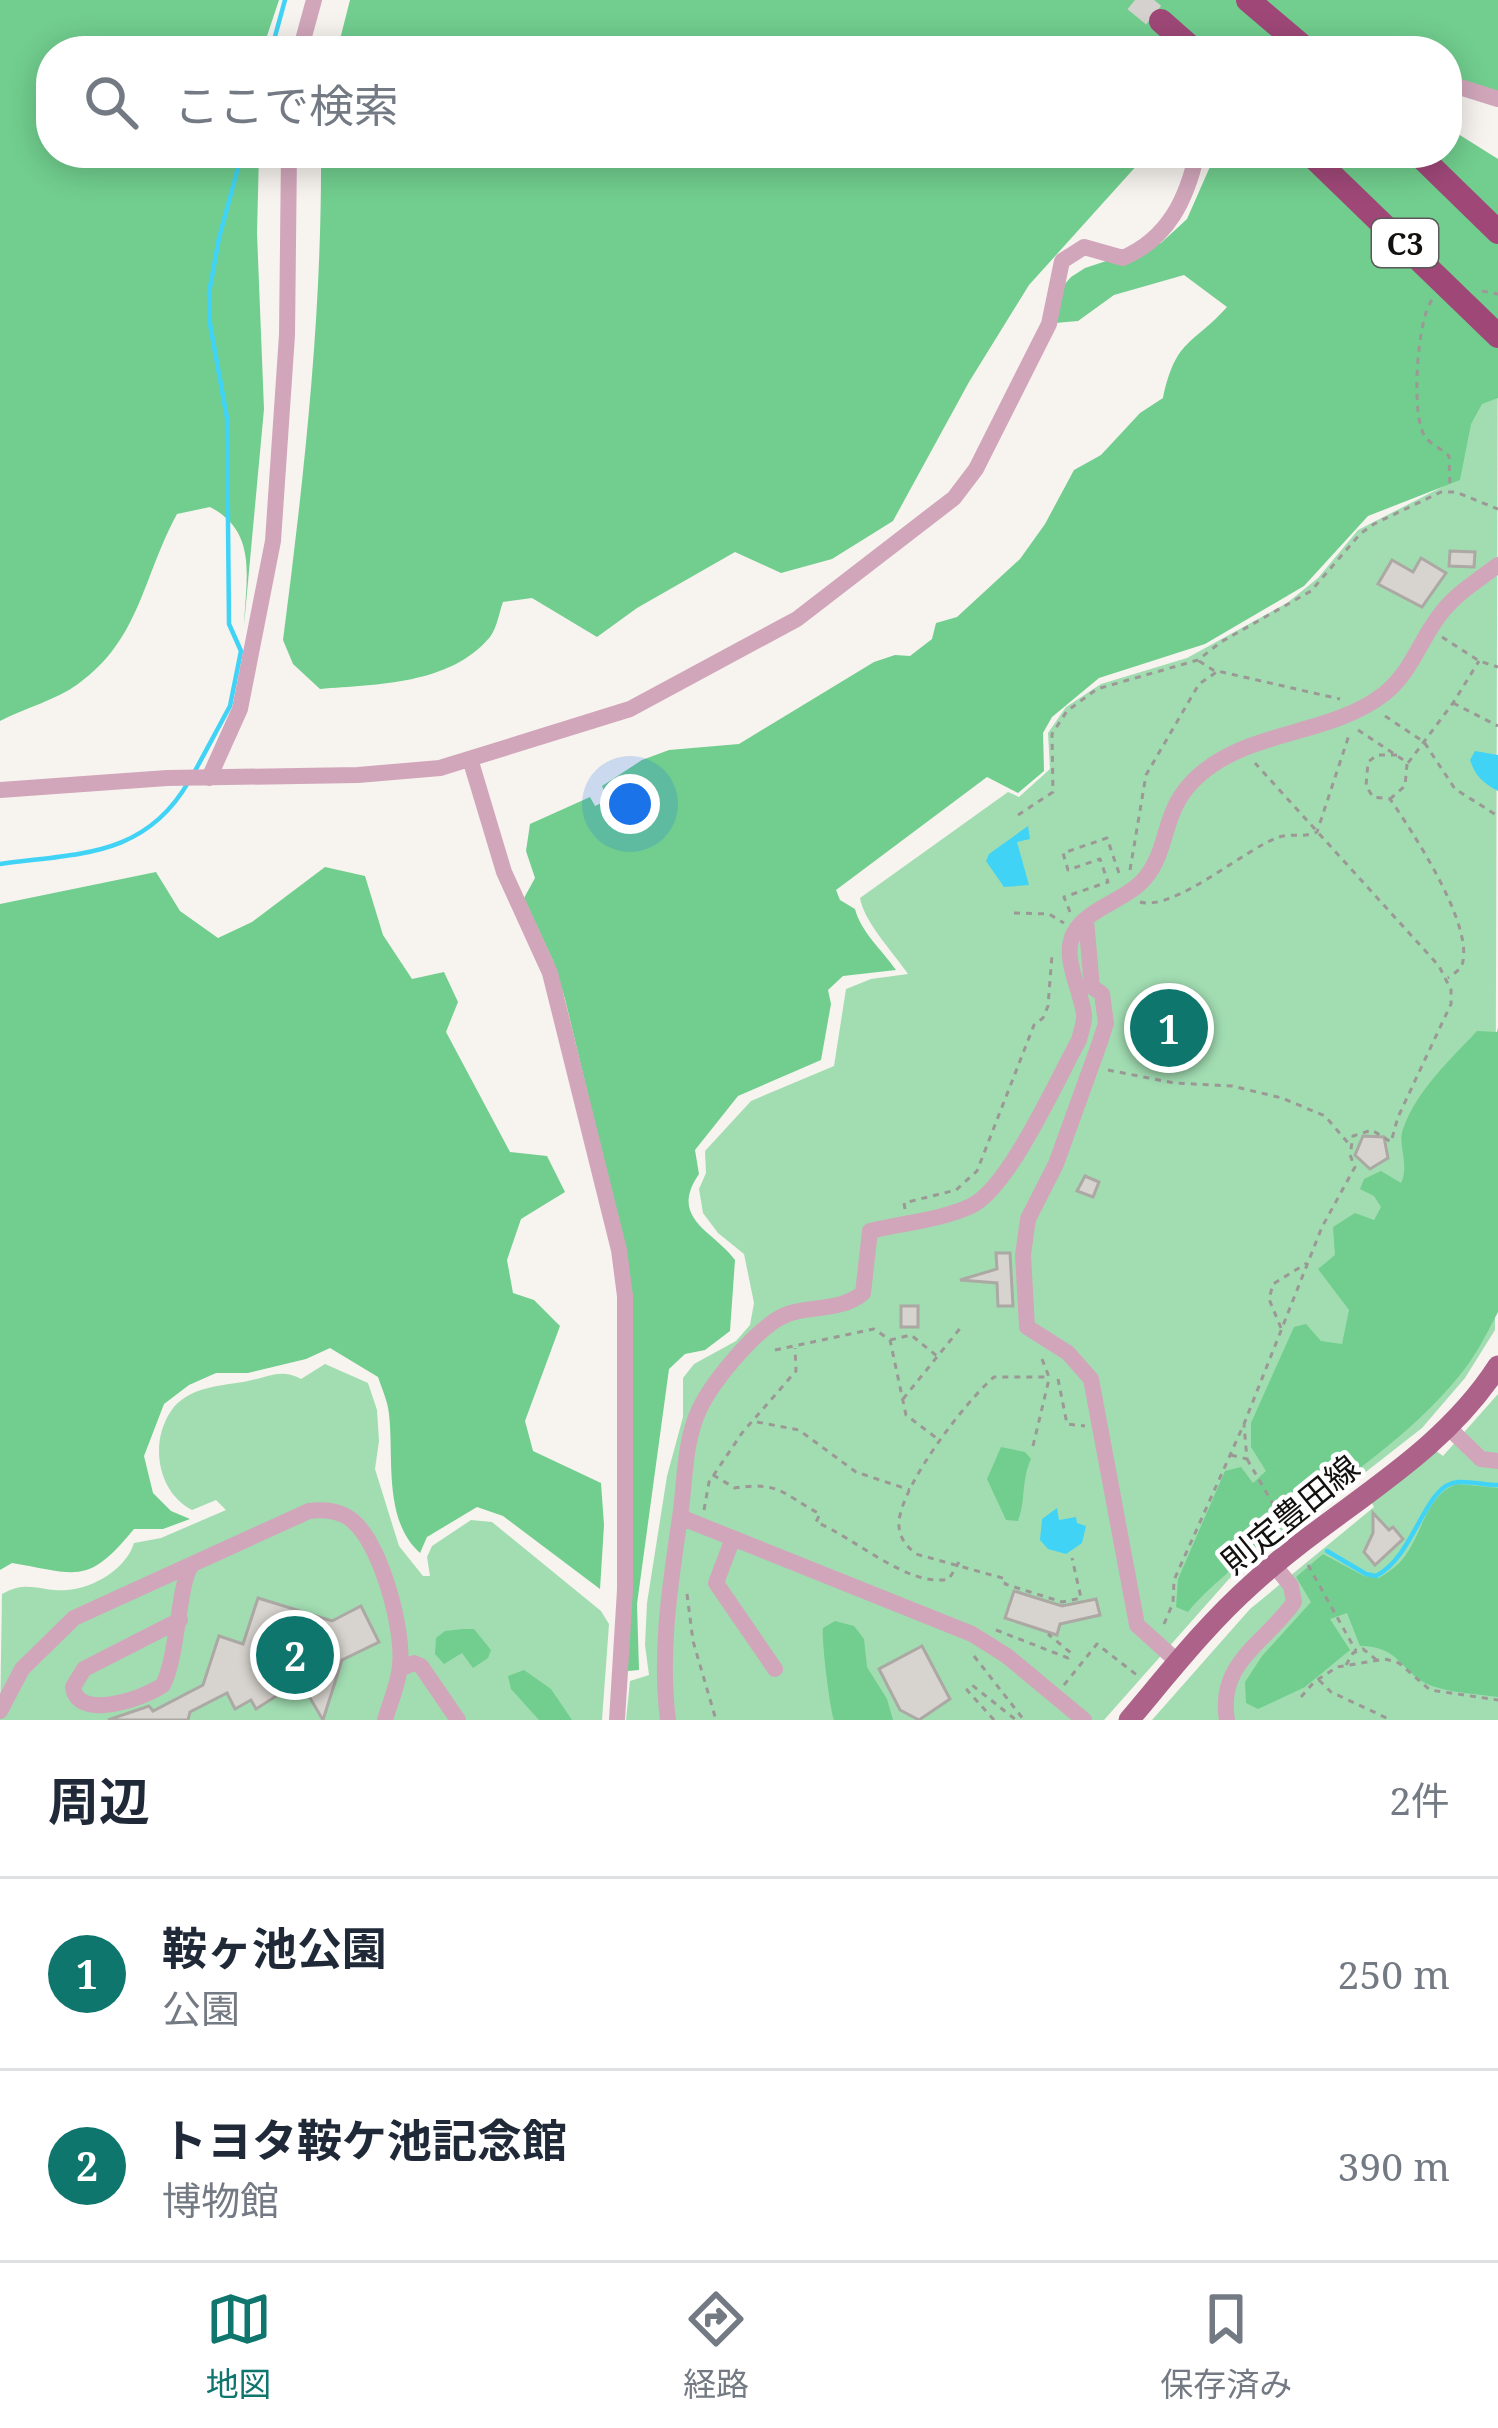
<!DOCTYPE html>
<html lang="ja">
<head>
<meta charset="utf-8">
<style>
  body { margin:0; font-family:"Noto Serif","Noto Sans JP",serif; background:#f6f6f7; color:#1f2937 }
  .you { position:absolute; left:630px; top:804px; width:42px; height:42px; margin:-30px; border:9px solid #fff; border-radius:50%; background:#1a73e8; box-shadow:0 0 0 18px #1a73e833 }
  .badge { display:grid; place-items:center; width:78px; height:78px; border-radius:50%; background:#0f766e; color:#fff; font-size:39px; font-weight:700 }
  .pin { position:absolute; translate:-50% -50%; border:6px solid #fff; box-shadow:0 3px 12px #0006 }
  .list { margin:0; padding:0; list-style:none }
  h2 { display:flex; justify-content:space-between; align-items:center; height:156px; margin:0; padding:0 48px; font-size:51px }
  h2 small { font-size:39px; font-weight:400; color:#747a83 }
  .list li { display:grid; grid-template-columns:78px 1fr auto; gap:36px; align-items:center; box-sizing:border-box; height:192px; padding:0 48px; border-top:3px solid #e0e1e3 }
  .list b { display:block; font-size:45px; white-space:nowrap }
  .list p { margin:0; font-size:39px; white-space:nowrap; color:#747a83 }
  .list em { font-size:39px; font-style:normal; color:#747a83 }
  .icon { flex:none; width:66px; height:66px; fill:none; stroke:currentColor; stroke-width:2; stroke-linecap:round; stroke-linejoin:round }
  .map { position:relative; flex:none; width:1498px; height:1720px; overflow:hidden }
  .search { position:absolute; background:#fff; box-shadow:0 6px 30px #0003; left:36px; right:36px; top:36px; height:132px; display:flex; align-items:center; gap:30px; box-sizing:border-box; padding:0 42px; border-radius:48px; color:#747a83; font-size:45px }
  .sheet { height:540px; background:#fff }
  nav { display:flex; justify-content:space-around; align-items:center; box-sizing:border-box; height:168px; border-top:3px solid #e0e1e3; background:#fff; font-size:33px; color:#747a83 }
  nav a { display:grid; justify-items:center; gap:6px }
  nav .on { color:#0f766e }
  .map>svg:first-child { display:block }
  .green { fill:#a2ddb2 }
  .forest { fill:#71ce8e }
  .water { fill:#41d3f5 }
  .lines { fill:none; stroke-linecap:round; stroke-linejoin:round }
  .stream { stroke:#41d3f5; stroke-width:4.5 }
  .building { fill:#d7d3ce; stroke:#aca8a4; stroke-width:3 }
  .highway-tunnel { stroke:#d5d1ce; stroke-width:24; stroke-dasharray:24 12; stroke-linecap:butt }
  .path { stroke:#9b9895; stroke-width:3; stroke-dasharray:6 6; stroke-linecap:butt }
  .minor { stroke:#d1a6ba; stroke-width:16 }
  .major { stroke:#ad628a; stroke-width:21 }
  .highway { stroke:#9f4878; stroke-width:24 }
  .labels { text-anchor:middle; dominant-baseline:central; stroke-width:9; stroke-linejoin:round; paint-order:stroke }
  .shield { fill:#fff; stroke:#5a5858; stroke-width:3 }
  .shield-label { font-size:30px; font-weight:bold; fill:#131110 }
  .street-label { font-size:33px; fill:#131110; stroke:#fff }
</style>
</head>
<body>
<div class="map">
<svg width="1498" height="1720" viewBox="0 0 1498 1720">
  <rect width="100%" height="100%" fill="#f7f3ef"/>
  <!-- green -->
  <path class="green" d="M1498,283l-3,1047 -30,48 -43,50 -193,151 -125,141h-478l4,-39 19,-6 -4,-30 2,-42 20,-127 16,-59v-39l11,-14 42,-23 14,-16 4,-22 -10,-49 -26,-21 -15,-20 -4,-24 7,-16 -1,-22 46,-50 83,-35 12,-77 25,-10 37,-5c-15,-22 -44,-52 -48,-76l148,-106 11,5 31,-28 -2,-36 18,-26 35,-23 86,-26 100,-55 31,-25 40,-48 86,-44z
    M325,1364l43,19 9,27 2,31 -4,28 24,77 24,30h7l-3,-19 5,-11 39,-26 21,2 109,89 8,13 -7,96h-602l2,-126c26,-15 38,-2 65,-4 27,-2 59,-21 67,-47l27,-5 65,-28 -10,-10 -24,10c-34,-17 -43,-67 -21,-99 17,-25 51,-25 77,-30 20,-4 34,-13 53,-2z
    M1498,1394v326h-346l98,-111 124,-102 -2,-4 63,-53 8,6z"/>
  <!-- forest -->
  <path class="forest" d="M0,0h279l-17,51h-211v102h208l-2,80 7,176 -20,216c2,-47 14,-93 -34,-118l-33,7c-34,62 -37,126 -99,170 -22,16 -53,24 -78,37z
    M350,0h1148v96l-51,-8v-37h-1110z
    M1447,127l51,32v239l-16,6 -11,20 -11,56 -92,36 -64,70 -99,58 -106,34 -47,39 -9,16 1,38 -26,22 -31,-16 -151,113 4,10 15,9c6,23 27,41 41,61l-53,6 -15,14 3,14 -10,56 -83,36 -43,54 4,24c-31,45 15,57 36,86l-5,71 -25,19 -20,4 -16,15 -32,235 2,66 -11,1 -1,-414 -62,-258 -11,-36 -30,-65 11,-20 -9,-27 4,-27 60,-27 5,9 13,-6 -6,-14 40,-26 27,-10 70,-6 135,-82 21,-7 15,1 22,-17 4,-16 21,-6 63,-58 25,-35 29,-54 27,-15 39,-42 23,-15c13,-60 29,-52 64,-91l-43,-32 -70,20 -36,26 -23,2 8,-37 8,-9 14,-9 76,-25 26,-24 29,-66h231z
    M321,153h827l-119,132 -60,97 -76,139 -61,38 -51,14 -46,-21 -98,56 -40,29 -65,-39 -29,4c-4,11 -6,26 -13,35 -40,48 -113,47 -170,52l-27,-25 -10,-24c21,-162 39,-324 38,-487z
    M325,867l40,9 18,59 29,44 32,-7 14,30 -12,30 64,120 37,4 18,36 -44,27 -14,41 6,33 21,7 26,26 -35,95 8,30 68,32 3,42 -4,64 -97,-73 -26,-9 -50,30 -7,16c-37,-33 -26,-95 -31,-139 -1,-12 -7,-25 -11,-37l-48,-29 -24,11 -58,14h-32l-27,12 -25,19 -20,52 9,37 18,18 19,8 -27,10h-29c-47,57 -56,45 -122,34l-12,7v-666l156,-32 24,39 38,27 34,-16z
    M1498,1028v284c-11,21 -23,45 -38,63 -62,77 -154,126 -226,192 -16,15 -33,28 -46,45l-12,-5 2,-28 47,-108 16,-4 12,16 13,-12 -15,-24v-24l43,-96 12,-3 15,17 21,3 7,-34 -31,-41 17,-14 -2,-28 22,-14 19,7 7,-13 -7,-11 -14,-7 4,-10 17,-8 20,12c9,-19 -4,-38 2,-54 14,-39 47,-69 74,-98l20,1z
    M1001,1447l24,5 6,7c-10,22 -5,41 -13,62l-12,-1 -19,-41z
    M1457,1484l41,4v209c-21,-3 -46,-4 -66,-11 -31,-11 -30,-40 -72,-40l-13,-33 -17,6 20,31 -45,37 -47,22 -12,-6 -1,-21 17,-26 49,-54 -15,-25 27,-23 41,22 15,2c8,-5 17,-11 23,-18 21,-25 23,-65 55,-76z
    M835,1621l19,5 10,13 3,28 20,32 6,21h-59c-4,-10 -13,-82 -11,-92z
    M463,1629h11l17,21 -3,8 -15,10 -11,-15 -18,11 -9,-10 1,-16 9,-7z
    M524,1670l27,19 21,31h-33l-28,-31 -3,-13z"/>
  <!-- water -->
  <path class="water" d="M1475,751l23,4v36c-15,-8 -23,-15 -28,-31z
    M1028,826l2,13 -13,3 12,43 -25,2 -18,-26 3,-7z
    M1057,1508l2,12 17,-3 1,6 9,3 -4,17 -16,11 -18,-5 -8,-9 2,-21z"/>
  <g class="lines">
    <!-- stream -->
    <path class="stream" d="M271,51l14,-51
      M195,771l35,-65 11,-55 -12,-27 -2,-206 -17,-94 -1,-31 10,-55 23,-85
      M0,864c78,-11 145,-6 189,-83
      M1327,1551l39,23 10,2c40,-21 48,-92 82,-94 13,-1 27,3 40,3"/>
  </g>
  <!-- building -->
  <path class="building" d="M1450,551l25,1 -1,15 -25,-1z
    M1421,558l25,15 -24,34 -44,-23 14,-24 21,12z
    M1363,1136l21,1 4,21 -18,11 -15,-14z
    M1085,1176l14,6 -6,15 -16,-6z
    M996,1253h14l3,53h-15l-1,-23 -37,-3 37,-11z
    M901,1306h17v21h-17z
    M1373,1513l16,17 4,-3 10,12 -28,26 -11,-13 9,-19z
    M1014,1591l48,15 34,-7 4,16 -40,9 -3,11 -52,-17z
    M258,1598l74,23 29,-15 18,36 -37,18 -19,60 -23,-39 -44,28 -5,-9 -16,9 -8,-16 -37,19 -2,8h-80l41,-14 4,5 50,-26 16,-49 24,8z
    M922,1646l28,53 -31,21 -19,-10 -21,-41z"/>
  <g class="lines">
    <!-- highway-tunnel -->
    <path class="highway-tunnel" d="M1135,0l26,21"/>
    <!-- path -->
    <path class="path" d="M1482,291l16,3
      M1432,300c-15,18 -22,120 -6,138 6,7 16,11 23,18l1,32
      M1442,637l37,24 19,6
      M1199,661l14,9 127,29
      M1453,703l45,23
      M1385,716l39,26 31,47 43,27
      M1358,730l50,33 45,-60 26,-42
      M1397,755h-20l-9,7 -2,24 7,11 17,2c22,32 85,127 72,166 -2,5 -10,10 -14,13
      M1390,799l15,-13 2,-22
      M1018,815l35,-23 -1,-58 15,-23 30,-22 101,-29 23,-18 90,-51 49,-57 14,-10 67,-32h15l42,17
      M1130,870l16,-95 53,-91 19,-13
      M1140,902c34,10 106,-54 139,-65 13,-4 25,1 38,-5l33,-100
      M1070,912l-6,-15 44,-15 -8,-23 -32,11 -5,-17 44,-15 13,38
      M1014,913l35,1 15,9
      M1108,1070l66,13 58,3 50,12 43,18 24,28
      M905,1209l-1,-6 52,-13 21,-19 57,-146 9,-7 5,-12 4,-51
      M1281,1328l-12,-29 4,-15 34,-21
      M890,1340l21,-5 26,21
      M775,1350l99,-21 16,11 16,75 33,25
      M1042,1359l7,18h-55c-29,25 -91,106 -95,144 -1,15 6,24 17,33l90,25 -1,5 57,18 19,-4 -9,-40
      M1058,1379l9,45 18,2
      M903,1399l59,-73
      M757,1422l42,8 57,42 54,18
      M1033,1446l16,-67
      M1231,1455l16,4 -3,-34
      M1247,1459l41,71
      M713,1475l22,13c45,-7 47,6 85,26l-4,8c38,15 92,66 133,57l10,-17
      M704,1510l5,-28 33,-49 54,-62 -1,-23
      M1308,1565l48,86
      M687,1594l6,47 23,79
      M1164,1624l9,-21 1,-23 70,-156 78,-197 33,-60 -5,-12 3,-19 19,-6 19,12 7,-25 53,-113v-14l-12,-24 -184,-203
      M996,1630l72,28 3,-5 -23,-19
      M974,1656l50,64
      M1346,1665l7,-12 10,-4 15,12
      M1319,1680l12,12 60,28
      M1064,1685l33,-41 41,32
      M1301,1697l13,-15 23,-15 48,-8 14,4 31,27 68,10
      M994,1720l-27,-30 5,-5 44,35"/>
    <!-- minor -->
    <path class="minor" d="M300,51l14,-51
      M1447,83l51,16
      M471,762l33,110 46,101 69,277 6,46v294l-8,130
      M209,778l31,-69 33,-168 14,-206 2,-182
      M0,790l167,-12 191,-3 82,-7 190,-59 167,-90 157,-121 22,-29 73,-145 13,-63 22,-14 39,11c46,-20 64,-60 74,-105
      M1086,920l6,67 10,7 4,29 -6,19 -44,122 -28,55 -5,36 4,72 41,26 23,26 46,246 41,37
      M1449,1428l32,31 17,2
      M680,1517l292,117 35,22 77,64
      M733,1538l-17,45 59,86
      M180,1620l-96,49 -11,18c4,33 66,14 90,-2 16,-32 15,-104 29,-120
      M400,1669l14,-6 7,3 37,54
      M0,1711l22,-42 52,-51 235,-107c16,-2 32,-1 45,11 27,24 50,107 46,143 -1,18 -10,37 -15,55
      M668,1720c-9,-72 3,-139 13,-210 4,-33 4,-70 18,-100 13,-28 51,-73 77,-90 25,-17 62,-6 87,-27l7,-62c32,-8 71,-11 101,-25 38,-18 86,-126 108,-166 2,-9 6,-17 5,-26 -3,-24 -23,-58 -10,-81 14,-26 53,-32 72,-56 24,-30 15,-64 48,-97 51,-51 135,-43 190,-86 28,-22 36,-55 58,-82 15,-19 36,-32 56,-47
      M1227,1720c-10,-58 39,-77 67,-118l-3,-16 -17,-21"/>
    <!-- major -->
    <path class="major" d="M1129,1720c39,-46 77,-95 123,-136 81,-75 185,-123 246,-218"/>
    <!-- highway -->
    <path class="highway" d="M1248,0l60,51
      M1161,21l34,30
      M1309,153l189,183
      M1417,153l81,79"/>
  </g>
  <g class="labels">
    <!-- shield labels -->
    <rect class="shield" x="1372" y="219" width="66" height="48" rx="9"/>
    <g class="shield-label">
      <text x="1405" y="243">C3</text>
    </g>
    <!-- street labels -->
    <g class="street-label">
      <text transform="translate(1290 1514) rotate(-39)">則定豊田線</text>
    </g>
  </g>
</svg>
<div class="you"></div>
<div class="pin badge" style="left:1169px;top:1028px">1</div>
<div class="pin badge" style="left:295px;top:1655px">2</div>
<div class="search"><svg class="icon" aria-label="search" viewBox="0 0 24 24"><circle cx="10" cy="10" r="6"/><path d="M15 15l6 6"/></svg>ここで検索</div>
</div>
<section class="sheet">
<h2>周辺<small>2件</small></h2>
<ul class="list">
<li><span class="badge">1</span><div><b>鞍ヶ池公園</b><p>公園</p></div><em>250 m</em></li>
<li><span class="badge">2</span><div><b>トヨタ鞍ケ池記念館</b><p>博物館</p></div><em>390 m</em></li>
</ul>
</section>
<nav>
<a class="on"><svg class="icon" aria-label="map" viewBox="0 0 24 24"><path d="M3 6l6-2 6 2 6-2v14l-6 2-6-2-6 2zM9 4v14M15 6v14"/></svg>地図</a>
<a><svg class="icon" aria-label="directions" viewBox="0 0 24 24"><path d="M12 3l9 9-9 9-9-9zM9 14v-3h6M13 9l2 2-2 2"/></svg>経路</a>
<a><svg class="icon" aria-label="saved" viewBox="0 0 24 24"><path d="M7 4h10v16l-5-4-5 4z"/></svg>保存済み</a>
</nav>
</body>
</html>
